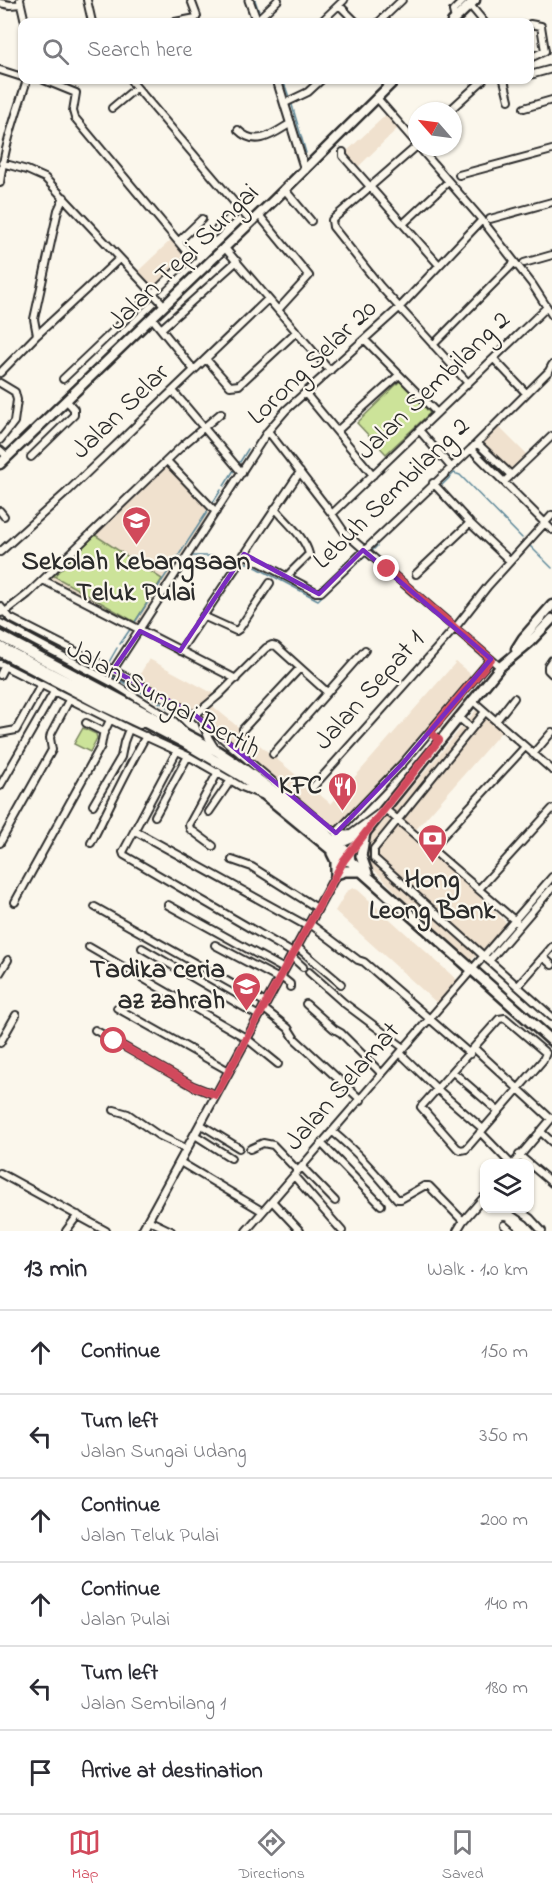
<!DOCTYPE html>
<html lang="en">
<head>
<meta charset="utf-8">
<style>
  body { margin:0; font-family:"Indie Flower",sans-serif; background:#f7f7f7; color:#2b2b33 }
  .controls { position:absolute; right:18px; bottom:18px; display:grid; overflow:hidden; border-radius:12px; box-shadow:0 2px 4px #0004 }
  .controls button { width:54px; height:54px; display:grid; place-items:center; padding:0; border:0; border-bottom:2px solid #e1e1e2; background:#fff; color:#2b2b33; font:30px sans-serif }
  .compass { position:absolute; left:408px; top:102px; width:54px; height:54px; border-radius:50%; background:#fff; box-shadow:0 2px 4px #0004; rotate:298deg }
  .stop { position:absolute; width:18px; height:18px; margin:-14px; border:4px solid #d1495b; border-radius:50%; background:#fff }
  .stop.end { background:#d1495b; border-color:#fff; box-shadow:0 2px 6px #0008 }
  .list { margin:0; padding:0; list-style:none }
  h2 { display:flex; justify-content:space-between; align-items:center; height:78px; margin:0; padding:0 24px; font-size:26px }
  h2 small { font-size:20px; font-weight:400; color:#7c7c81 }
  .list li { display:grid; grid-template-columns:39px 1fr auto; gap:18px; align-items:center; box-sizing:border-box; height:84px; padding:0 24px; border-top:2px solid #e1e1e2 }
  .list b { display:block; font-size:22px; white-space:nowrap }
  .list p { margin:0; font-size:20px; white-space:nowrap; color:#7c7c81 }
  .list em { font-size:20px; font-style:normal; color:#7c7c81 }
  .icon { flex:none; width:33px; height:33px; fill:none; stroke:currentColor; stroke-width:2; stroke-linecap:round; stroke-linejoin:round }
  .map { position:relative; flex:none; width:552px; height:1231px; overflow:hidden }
  .search { position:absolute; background:#fff; box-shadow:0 2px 4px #0004; left:18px; right:18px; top:18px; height:66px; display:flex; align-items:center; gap:15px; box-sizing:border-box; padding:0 21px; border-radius:12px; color:#7c7c81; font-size:22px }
  .sheet { height:582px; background:#fff }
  nav { display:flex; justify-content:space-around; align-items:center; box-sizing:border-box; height:84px; border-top:2px solid #e1e1e2; background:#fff; font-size:16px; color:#7c7c81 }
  nav a { display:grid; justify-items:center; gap:3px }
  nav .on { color:#d1495b }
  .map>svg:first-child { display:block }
  .built { fill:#f0e1ce }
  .green { fill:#cce399; stroke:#7c8762; stroke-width:1.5 }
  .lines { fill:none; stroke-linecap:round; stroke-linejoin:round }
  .stream { stroke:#608a9b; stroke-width:1.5 }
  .minor-casing { stroke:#2b2b2b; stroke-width:10 }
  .tertiary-casing { stroke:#2b2b2b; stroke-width:11 }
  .secondary-casing { stroke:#2b2b2b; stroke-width:13 }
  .primary-casing { stroke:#2b2b2b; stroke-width:14 }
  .minor { stroke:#fbf7ec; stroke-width:6 }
  .tertiary { stroke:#fbf7ec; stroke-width:7 }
  .secondary { stroke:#fbf7ec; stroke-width:8 }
  .primary { stroke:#fbf7ec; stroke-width:9 }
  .route { stroke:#d1495b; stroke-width:8 }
  .marked { fill:none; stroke:#7b2cbf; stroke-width:4.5; stroke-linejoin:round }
  .labels { text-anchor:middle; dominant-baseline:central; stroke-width:4.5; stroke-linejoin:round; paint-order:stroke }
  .street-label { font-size:27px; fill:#2b2b2b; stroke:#fbf7ec }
  .poi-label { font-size:27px; font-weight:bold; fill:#2b2b2b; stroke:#fbf7ec }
</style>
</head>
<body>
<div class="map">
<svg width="552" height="1231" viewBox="0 0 552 1231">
  <rect width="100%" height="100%" fill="#fbf7ec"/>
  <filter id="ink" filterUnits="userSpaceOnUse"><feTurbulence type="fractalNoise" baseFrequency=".0167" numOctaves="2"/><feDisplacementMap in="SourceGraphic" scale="12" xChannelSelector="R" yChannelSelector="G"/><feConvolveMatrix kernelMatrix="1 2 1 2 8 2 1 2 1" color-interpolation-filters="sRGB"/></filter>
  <g filter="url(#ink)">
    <!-- built -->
    <path class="built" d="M388,113l11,14 -42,41 -12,-14 1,-2z
      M173,238l16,17 -37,36 -17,-17z
      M497,425l31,31 -17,16 -31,-29z
      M166,461l48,51 -75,117 -95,-51z
      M149,659l67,36 -7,8 122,101 125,-142 18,15 -73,86 -64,66 -20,-15 -122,-103 -58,-32z
      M477,709l25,22 -90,103 52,44 44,47 -40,38 -104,-103 3,-19z
      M353,888l5,2 99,90 -19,24 -103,-93 12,-20z"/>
    <!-- green -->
    <path class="green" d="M400,381l30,32 -44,41 -29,-31z
      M95,535l67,44 -27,43 -81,-46z
      M83,728l13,6 1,4 -7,14 -16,-8z"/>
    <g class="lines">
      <!-- stream -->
      <path class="stream" d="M255,0l4,12
        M262,21l1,1
        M283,80l6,17
        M292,105l14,48
        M238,465l10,-16
        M224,486l10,-16
        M441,486l13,-13 6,2 62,63
        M212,504l9,-14
        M530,546l22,22
        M371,552l6,-6
        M190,556h26l14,9
        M241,563h7l70,37 39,-37 10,-7
        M135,622l74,-113
        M120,644l11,-16
        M109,662l8,-14
        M102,670l85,48"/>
      <defs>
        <path id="minor" d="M20,0l5,22
          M87,0l5,22
          M0,3l10,2 11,-1
          M339,5l17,17
          M470,5l14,17
          M455,19l-2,-8 11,-11
          M256,21l22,-21
          M175,22l21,-4 1,-2 -6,-16
          M321,22l23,-22
          M379,22l23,-22
          M530,24l11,2 4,25 -15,7
          M0,70l22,7
          M530,75l22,-6
          M44,80l32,13 -3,18 2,7 116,139 -128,122
          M504,80l5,20
          M132,82l119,140
          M377,98l40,46
          M285,103l23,-11 13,-12
          M112,108l24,-20
          M524,108l28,-8
          M449,111l34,-31
          M238,130c18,18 35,4 53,-7
          M417,146l-85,74 1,7 47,59 88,97
          M419,147l63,73 50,64 20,31
          M343,152v4l96,109
          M2,163l25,7 18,8 119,127
          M459,175l93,-25
          M0,183c4,-36 16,-69 27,-103
          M285,190l26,31
          M259,215l50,61 -31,34
          M490,219l62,-17
          M403,224l45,-42
          M213,233l27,-24
          M179,241l23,-22
          M224,247l106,124
          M524,263l28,-8
          M152,318l42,52
          M161,329l76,-68
          M37,335l-3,-16 24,-109 6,-13
          M365,340l72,73
          M433,345l81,-82
          M206,359l24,27 9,-1 57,-53
          M494,359l32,34
          M0,373l37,-38 82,-76
          M0,383l15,9 2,8 -3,22 -14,18
          M173,391l69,82
          M305,393l68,82
          M419,430l32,37
          M268,431l64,83 13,19 155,134
          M337,431l62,-56
          M477,443l34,32
          M471,449l81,81
          M0,450l8,7
          M31,457l43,-42v-6l-8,-9
          M167,461l49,51
          M504,482l48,-46
          M433,483l37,40 40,38
          M275,508c11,14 30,29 34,46l-22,22
          M0,511l4,5
          M332,514l215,-207
          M0,552l67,-60 201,-193
          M244,554l72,38h5l150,-143 78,-78 3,-6
          M416,574l54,-51
          M43,580l193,99
          M0,606l10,12 124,63 61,34 123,105c10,7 20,17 33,14l34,-25 135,116
          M0,613l5,-1 23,-18 155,-149 38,-32
          M203,616l33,15 3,-2 31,-46
          M0,623l113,60 61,38 11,11
          M180,651l120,-179
          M0,653l102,54 38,18
          M552,660l-4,6v4l4,4
          M0,664l129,65 59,27 54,31 20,8
          M113,670l155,-239 18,-21 113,-102 83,-88
          M0,675l4,-8
          M472,700l80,70
          M485,712l-111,137v9l178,159
          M195,715l24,-20 47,-47 6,-3 4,1 51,46
          M458,717l13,11
          M496,721l18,-23
          M202,722l6,15 8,13
          M86,723l18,9
          M243,729l57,-61
          M0,733l16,-3 25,-45
          M177,751l-54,101 1,3 169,98
          M273,754l92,-104
          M533,754l19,-22
          M0,786l54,-94
          M313,787l142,-159 33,-42 64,-71
          M93,805l28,-48 3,-15 5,-13
          M209,812l22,-32
          M155,816l33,-60
          M135,831l172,95
          M336,833l67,-70 88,-104
          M0,843l52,-93 -2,-12 1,-4 18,-34
          M91,843c18,-35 35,-72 55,-107
          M213,846l-23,-17 -1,-4 29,-53
          M431,849l94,-102
          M232,860l20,7 65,41
          M479,889l73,-80
          M15,902l86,-156 2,-11 7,-15
          M168,905l116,64
          M95,907l171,96
          M309,923l49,37 6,2 106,92
          M215,945l64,34
          M296,946l45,38
          M89,947l157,91 32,26
          M142,948l117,68
          M291,956l12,11
          M543,957l9,8
          M489,961l63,-73
          M309,972l35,31 60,45
          M0,973l8,-13
          M280,976l10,8v3
          M518,986l34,-39
          M306,1004l28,25 7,4 41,41
          M117,1008l112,63
          M263,1008l25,20 7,11 66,61
          M505,1018l41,35 -3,7 -77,89 -5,1 -4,-2 -36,-41 78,-88z
          M95,1030l98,56 23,9
          M0,1043l16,-28
          M474,1048l77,71
          M400,1053l37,36 46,40
          M453,1072l45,39
          M114,1110l14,4 30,21 29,14
          M200,1124l39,24
          M540,1131l12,11
          M333,1132c24,20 44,42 64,67h4l23,-13h5l34,35
          M480,1132l31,32
          M195,1135l36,23
          M322,1144l59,61
          M250,1149l13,-6 10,2 25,26
          M519,1155l33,28
          M180,1162l82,49
          M513,1164l39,-46
          M302,1167l33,34
          M0,1173l106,58
          M294,1176l48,55
          M272,1201l28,30
          M515,1208l15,10 12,13
          M148,1220l23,11
          M504,1225l7,6
          M66,1231l12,-16
          M246,1231l306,-354
          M457,1231l6,-10 21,-24"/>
        <path id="tertiary" d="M249,0l8,22
          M277,80l28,90
          M142,1231l202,-371"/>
        <path id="secondary" d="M452,22l23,-22
          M0,464l274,-264 121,-120
          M516,649l7,-11 29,-33
          M345,858l155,-191 29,-24 23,-24"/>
        <path id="primary" d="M0,636l217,115c47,30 89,67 132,103l1,7
          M0,647l185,96 58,34 101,83 6,1 202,180
          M365,832l-4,24 6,17
          M331,840l13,1 21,-9
          M332,853l4,8v12
          M336,874l9,-3h16"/>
      </defs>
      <!-- minor casing -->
      <use href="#minor" class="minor-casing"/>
      <!-- tertiary casing -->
      <use href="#tertiary" class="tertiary-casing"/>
      <!-- secondary casing -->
      <use href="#secondary" class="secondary-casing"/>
      <!-- primary casing -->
      <use href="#primary" class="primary-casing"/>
      <!-- minor -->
      <use href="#minor" class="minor"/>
      <!-- tertiary -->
      <use href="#tertiary" class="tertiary"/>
      <!-- secondary -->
      <use href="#secondary" class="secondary"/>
      <!-- primary -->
      <use href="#primary" class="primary"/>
    </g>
  </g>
  <g class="lines" filter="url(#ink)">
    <!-- route -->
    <path class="route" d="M114,1041l79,45 23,9 128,-235 95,-120 -9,-8 61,-73 -104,-90"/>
  </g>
  <!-- marked area -->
  <path class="marked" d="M363,550l128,109 -88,104 -67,70 -141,-118 -82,-45 27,-39 40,20 64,-97 75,40z"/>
  <!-- icons -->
  <defs>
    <symbol id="school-pin" viewBox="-11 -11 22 30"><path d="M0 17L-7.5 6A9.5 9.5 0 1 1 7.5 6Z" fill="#d1495b" stroke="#fbf7ec"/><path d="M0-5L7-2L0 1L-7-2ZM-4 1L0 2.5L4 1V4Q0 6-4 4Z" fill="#fff"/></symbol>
    <symbol id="restaurant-pin" viewBox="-11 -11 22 30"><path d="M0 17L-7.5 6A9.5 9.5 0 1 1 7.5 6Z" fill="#d1495b" stroke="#fbf7ec"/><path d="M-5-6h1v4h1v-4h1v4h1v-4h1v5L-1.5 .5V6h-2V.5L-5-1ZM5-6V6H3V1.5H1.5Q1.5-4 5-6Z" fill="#fff"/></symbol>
    <symbol id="bank-pin" viewBox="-11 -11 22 30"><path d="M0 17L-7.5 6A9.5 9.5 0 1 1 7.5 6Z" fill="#d1495b" stroke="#fbf7ec"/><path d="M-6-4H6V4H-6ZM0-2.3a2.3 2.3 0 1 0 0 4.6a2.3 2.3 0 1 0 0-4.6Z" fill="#fff"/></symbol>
  </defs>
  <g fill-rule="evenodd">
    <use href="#school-pin" x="120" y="504" width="33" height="45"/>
    <use href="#restaurant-pin" x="326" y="770" width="33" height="45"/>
    <use href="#bank-pin" x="416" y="822" width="33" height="45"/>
    <use href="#school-pin" x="230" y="970" width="33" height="45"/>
  </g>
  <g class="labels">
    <!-- street labels -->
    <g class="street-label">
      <text transform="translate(184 258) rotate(-44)">Jalan Tepi Sungai</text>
      <text transform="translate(313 363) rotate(-44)">Lorong Selar 20</text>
      <text transform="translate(434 386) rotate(-44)">Jalan Sembilang 2</text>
      <text transform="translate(121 412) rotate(-44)">Jalan Selar</text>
      <text transform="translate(392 494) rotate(-44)">Lebuh Sembilang 2</text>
      <text transform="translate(370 691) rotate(-48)">Jalan Sepat 1</text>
      <text transform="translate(163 700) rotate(29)">Jalan Sungai Bertih</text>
      <text transform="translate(343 1087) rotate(-49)">Jalan Selamat</text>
    </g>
    <!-- poi labels -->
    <g class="poi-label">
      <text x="136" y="562">Sekolah Kebangsaan<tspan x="136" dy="31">Teluk Pulai</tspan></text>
      <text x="322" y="786" text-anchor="end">KFC</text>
      <text x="432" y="880">Hong<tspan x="432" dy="31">Leong Bank</tspan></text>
      <text x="225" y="970" text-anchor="end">Tadika ceria<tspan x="225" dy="31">az zahrah</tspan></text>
    </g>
  </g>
</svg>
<div class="controls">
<button><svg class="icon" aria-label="layers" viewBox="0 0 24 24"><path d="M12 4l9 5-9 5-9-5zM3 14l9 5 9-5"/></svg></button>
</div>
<svg class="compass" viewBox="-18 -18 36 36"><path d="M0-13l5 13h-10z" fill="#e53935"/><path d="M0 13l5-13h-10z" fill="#7c7c81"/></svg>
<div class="stop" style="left:114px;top:1041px"></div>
<div class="stop end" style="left:387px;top:569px"></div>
<div class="search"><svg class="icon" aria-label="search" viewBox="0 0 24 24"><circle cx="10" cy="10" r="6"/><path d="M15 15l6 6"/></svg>Search here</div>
</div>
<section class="sheet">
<h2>13 min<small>Walk · 1.0 km</small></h2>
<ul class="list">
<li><svg class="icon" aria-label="ahead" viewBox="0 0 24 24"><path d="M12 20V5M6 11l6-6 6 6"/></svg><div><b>Continue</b></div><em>150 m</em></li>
<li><svg class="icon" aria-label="left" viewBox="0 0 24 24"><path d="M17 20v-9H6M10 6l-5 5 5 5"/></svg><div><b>Turn left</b><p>Jalan Sungai Udang</p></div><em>350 m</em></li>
<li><svg class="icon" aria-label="ahead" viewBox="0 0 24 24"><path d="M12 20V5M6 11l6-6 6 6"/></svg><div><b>Continue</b><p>Jalan Teluk Pulai</p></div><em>200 m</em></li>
<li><svg class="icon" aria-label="ahead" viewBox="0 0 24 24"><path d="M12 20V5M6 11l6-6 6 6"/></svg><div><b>Continue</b><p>Jalan Pulai</p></div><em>140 m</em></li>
<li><svg class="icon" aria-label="left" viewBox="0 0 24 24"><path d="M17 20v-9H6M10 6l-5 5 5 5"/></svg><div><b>Turn left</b><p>Jalan Sembilang 1</p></div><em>180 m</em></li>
<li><svg class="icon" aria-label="arrive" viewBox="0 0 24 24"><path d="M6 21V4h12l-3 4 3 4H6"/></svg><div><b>Arrive at destination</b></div></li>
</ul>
</section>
<nav>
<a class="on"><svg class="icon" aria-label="map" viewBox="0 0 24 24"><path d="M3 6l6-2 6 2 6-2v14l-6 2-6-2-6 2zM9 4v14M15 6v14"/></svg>Map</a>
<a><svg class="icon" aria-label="directions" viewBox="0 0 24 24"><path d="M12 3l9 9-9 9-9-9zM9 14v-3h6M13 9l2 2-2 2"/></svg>Directions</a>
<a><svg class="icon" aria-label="saved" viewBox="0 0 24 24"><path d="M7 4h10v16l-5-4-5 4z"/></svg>Saved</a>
</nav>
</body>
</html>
